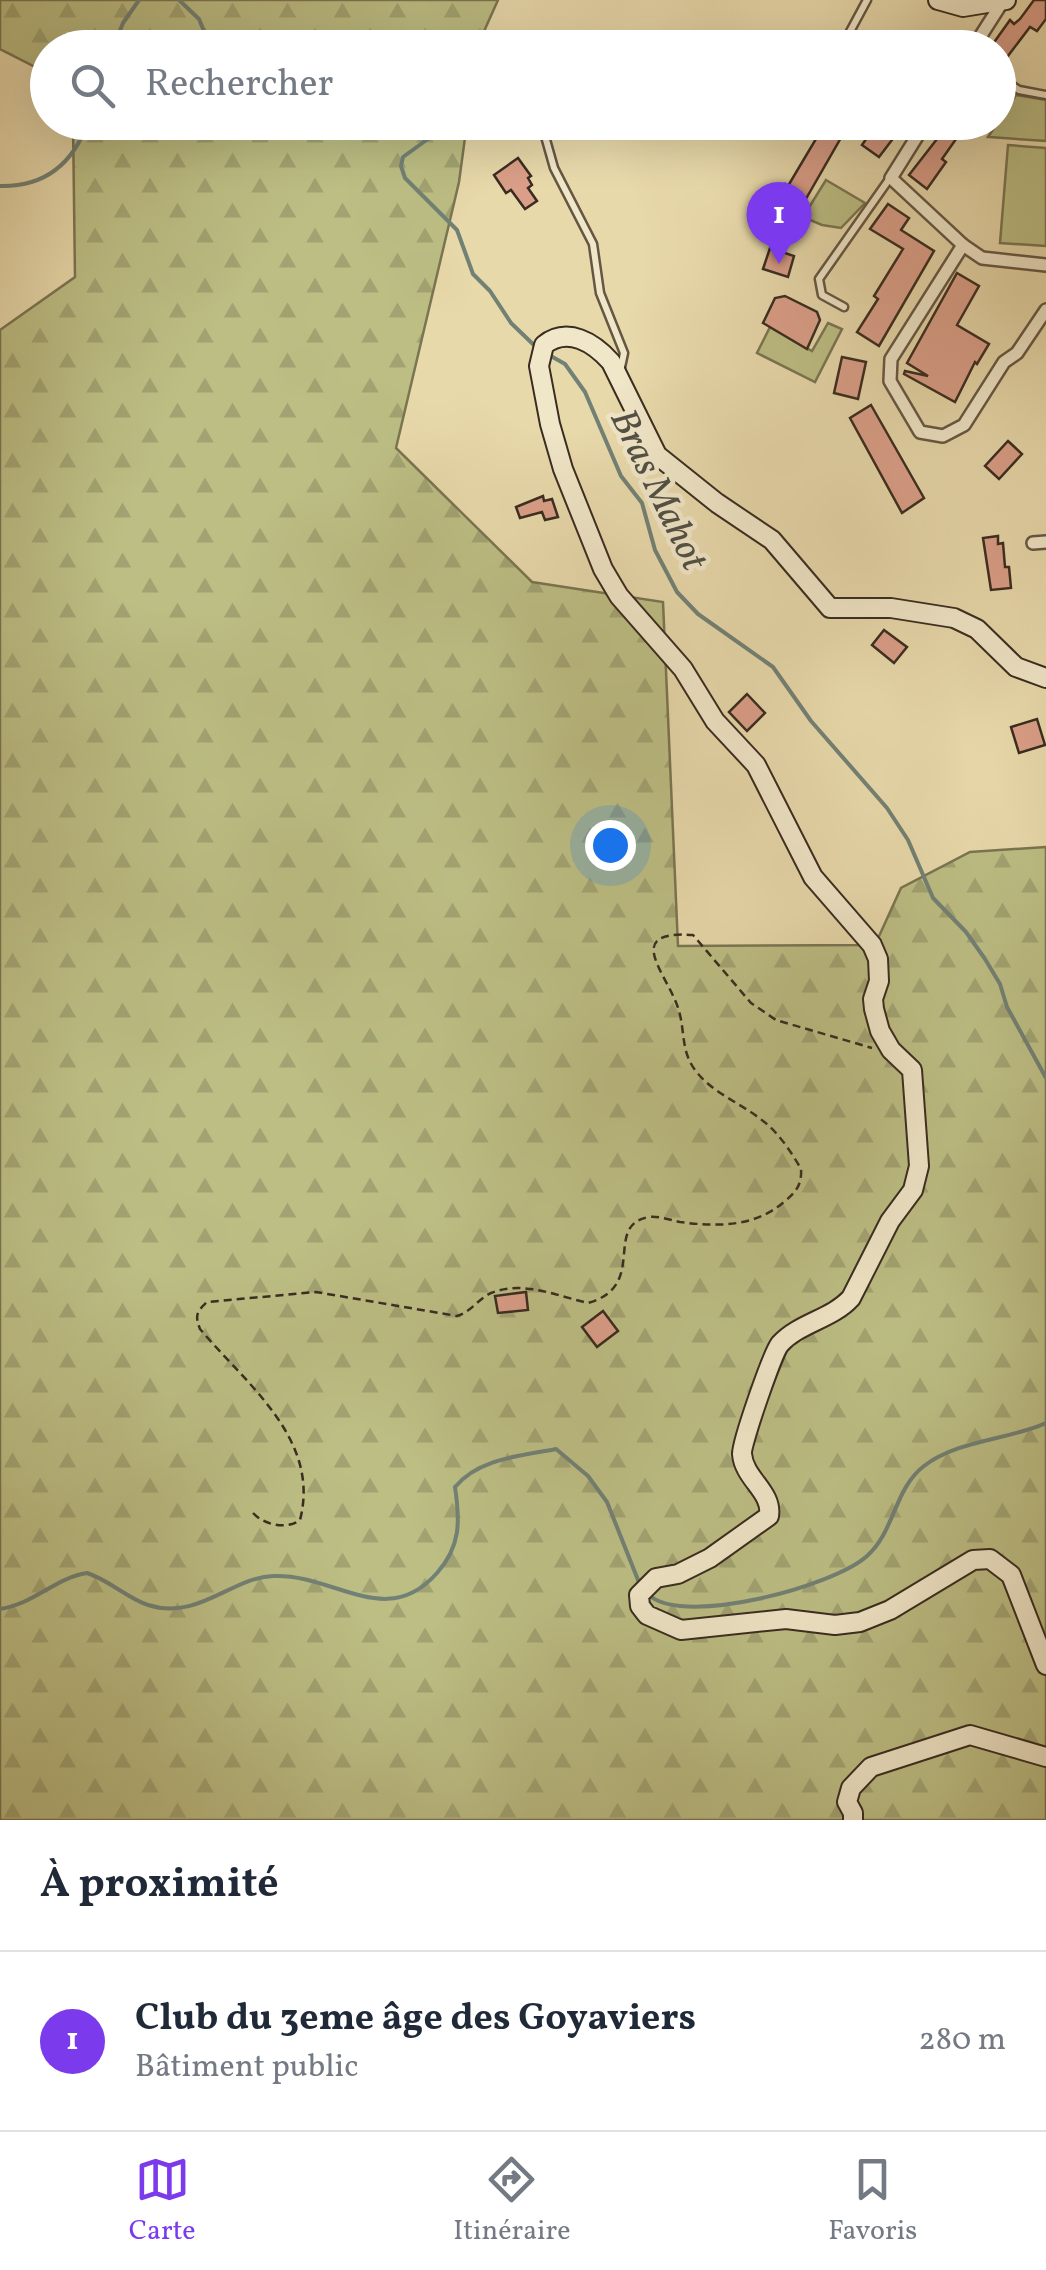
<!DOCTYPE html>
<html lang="fr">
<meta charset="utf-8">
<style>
body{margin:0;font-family:Vollkorn,serif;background:#f2f2f3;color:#1f2937}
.you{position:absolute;left:610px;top:845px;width:35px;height:35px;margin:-25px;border:8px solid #fff;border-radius:50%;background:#1a73e8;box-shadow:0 0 0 15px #1a73e833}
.badge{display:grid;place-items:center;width:65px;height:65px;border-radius:50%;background:#7c3aed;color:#fff;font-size:32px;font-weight:700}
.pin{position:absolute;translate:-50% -82px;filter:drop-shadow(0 2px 5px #0008)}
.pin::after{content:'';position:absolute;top:52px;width:35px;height:30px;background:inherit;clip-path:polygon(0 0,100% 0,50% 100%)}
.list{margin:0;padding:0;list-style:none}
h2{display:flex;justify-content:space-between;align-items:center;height:130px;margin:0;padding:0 40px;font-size:42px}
h2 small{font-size:32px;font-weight:400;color:#747a83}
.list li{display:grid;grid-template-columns:65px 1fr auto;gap:30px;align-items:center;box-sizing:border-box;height:180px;padding:0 40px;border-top:2px solid #e0e1e3}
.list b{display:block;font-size:38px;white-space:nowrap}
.list p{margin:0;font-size:32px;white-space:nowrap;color:#747a83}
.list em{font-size:32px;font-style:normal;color:#747a83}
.icon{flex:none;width:55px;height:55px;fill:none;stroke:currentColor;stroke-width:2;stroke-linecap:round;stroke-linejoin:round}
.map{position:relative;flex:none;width:1046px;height:1820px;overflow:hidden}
.search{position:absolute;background:#fff;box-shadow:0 10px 40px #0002;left:30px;right:30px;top:30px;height:110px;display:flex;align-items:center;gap:25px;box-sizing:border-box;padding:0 35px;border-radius:55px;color:#747a83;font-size:38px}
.sheet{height:310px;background:#fff}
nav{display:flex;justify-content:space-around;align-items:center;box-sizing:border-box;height:140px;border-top:2px solid #e0e1e3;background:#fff;font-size:28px;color:#747a83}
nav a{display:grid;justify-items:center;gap:5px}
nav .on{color:#7c3aed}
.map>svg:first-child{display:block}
.forest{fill:url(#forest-firs);stroke:#7a7552;stroke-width:2.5}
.garden{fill:#bcbe84;stroke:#7a7552;stroke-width:2.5}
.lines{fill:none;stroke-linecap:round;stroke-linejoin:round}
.stream{stroke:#728175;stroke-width:4}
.building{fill:#db9f89;stroke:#392c20;stroke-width:2.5}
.lane-casing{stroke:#655743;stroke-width:11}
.street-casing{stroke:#655743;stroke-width:16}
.secondary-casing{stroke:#392c20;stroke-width:22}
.path{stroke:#392c20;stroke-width:2.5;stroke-dasharray:8 5;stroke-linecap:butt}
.lane{stroke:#f0e6c8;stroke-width:6}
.street{stroke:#f0e6c8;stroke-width:11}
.secondary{stroke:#f0e6c8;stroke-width:18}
.labels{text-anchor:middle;stroke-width:9;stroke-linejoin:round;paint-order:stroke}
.water-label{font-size:38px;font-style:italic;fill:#515044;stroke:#f0e6c8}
</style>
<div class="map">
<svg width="1046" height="1820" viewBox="0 0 1046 1820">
<defs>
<pattern id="forest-firs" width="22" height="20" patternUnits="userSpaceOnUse" patternTransform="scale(2.5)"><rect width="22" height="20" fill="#bcbe84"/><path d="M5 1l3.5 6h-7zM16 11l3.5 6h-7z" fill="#a2a372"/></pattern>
</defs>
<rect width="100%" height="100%" fill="#e8d9ab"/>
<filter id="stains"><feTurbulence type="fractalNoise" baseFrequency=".002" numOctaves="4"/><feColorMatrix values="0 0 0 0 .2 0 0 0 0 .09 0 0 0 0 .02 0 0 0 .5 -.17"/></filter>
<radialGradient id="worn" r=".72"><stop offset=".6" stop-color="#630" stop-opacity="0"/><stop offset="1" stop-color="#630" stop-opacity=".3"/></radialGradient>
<g class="forest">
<polygon points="0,0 498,0 477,47 48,48 47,73 0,49"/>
<polygon points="73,123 467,123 459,182 396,448 532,582 663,602 678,946 875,945 901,888 970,852 1046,847 1046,1820 0,1820 0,330 75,277"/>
</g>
<g class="garden">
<polygon points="1016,95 1046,100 1046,141 988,137"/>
<polygon points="1008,145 1046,148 1046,246 1000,243"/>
<polygon points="826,180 865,203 841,228 822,225 803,217"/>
<polygon points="828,323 842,329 815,382 757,353 770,327 812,351"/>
</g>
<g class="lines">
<g class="stream">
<polyline points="179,0 199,19 211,48"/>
<polyline points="113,48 123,23 139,0"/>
<path d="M256,122C276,135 291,133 311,122"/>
<polyline points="444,122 432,136 403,157 401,166 405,178 457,230 473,274 490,291 511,323 536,347"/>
<path d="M0,186C45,187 73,164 88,122"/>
<polyline points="549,355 565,364 585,392 621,476 642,503 655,550 677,592 698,614 773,667 811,721 887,808 908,840 933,898 966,932 985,959 1000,984 1007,1007 1046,1078"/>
<path d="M650,1596C687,1626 834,1586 867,1556C895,1531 894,1489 924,1466C958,1440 1008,1440 1046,1423"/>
<path d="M0,1609C34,1604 55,1578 87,1573C109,1580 127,1598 148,1605C198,1621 232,1577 273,1576C334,1573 386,1631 437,1573C461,1546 460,1521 455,1487C479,1458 521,1456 556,1449L588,1476L607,1502L640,1585"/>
</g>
</g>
<g class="building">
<polygon points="1034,0 1046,0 1046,19 1037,31 1030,27 998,69 998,48 990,48 1010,20 1014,24 1020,19"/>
<polygon points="826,122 850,122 780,244 761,232 771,216 763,211 785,184 788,186"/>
<polygon points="878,122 885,122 898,132 879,157 862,145"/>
<polygon points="943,122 968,122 942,159 946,162 927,189 909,175 937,139 933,136"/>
<polygon points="518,158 531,176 528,178 532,185 528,188 537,201 525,209 511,190 506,193 494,175"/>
<polygon points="888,204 909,218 901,230 934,251 879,346 857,332 878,299 874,296 903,249 870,229"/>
<polygon points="770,248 794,256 788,277 763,269"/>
<polygon points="957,273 979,286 957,325 989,344 977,364 975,362 955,402 904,374 905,371 928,376 907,363"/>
<polygon points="785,296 817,312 820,320 807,349 763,323 775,298"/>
<polygon points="842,357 866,362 858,399 834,393"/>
<polygon points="871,405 924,498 902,513 850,418"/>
<polygon points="1008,441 1022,454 999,479 985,466"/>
<polygon points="543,496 544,501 552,499 558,517 545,520 542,512 520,518 516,507"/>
<polygon points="998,536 998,544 1003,543 1005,567 1009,567 1011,588 991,590 983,538"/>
<polygon points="884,630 907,647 894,663 872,645"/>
<polygon points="747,694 765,713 747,731 729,712"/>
<polygon points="1037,719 1045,745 1019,753 1011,727"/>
<polygon points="526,1292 528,1310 498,1313 495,1296"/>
<polygon points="603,1311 618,1331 597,1347 582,1327"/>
</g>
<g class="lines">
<defs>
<g id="lane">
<polyline points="846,39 867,0"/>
<polyline points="998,76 1019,90 1046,95"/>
<polyline points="541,122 554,168 593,244 600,293 624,353 620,372"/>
<polyline points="844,307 822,295 819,279 890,178"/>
</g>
<g id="street">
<polyline points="973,48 1003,1"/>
<polyline points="926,122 891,178 963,245 982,258 1046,265"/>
<polyline points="963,245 891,359 890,381 920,432 943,436 964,425 1004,362 1017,353 1046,310"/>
<polyline points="1033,543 1046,542"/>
</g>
<g id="secondary">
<polyline points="938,0 963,7 1006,0"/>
<path d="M1046,678L1016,667L977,629L954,618L891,608H830L772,540L717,503L657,455L611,362C594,343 568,326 544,345L539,366L550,424L563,469L603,569L619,596L683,669L715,721L756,765L813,877L872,945L878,959L879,981L873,999L874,1009L880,1031L891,1050L912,1070L919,1166L913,1190L890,1221L851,1298C832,1319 799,1323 780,1344C773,1352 741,1444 742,1454C744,1479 773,1492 769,1516L710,1558L678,1574L656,1578L639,1595L640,1606L647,1615L681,1630L786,1619L835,1625L860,1622L890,1610L973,1560L990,1559L1011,1575L1046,1665"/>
<polyline points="853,1820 853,1813 847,1802 851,1788 871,1767 970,1735 1046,1757"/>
</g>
</defs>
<use href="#lane" class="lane-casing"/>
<use href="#street" class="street-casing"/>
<use href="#secondary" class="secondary-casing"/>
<path class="path" d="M253,1513C264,1525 287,1530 300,1520C321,1439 246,1384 200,1329C195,1316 196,1312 207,1302L316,1292L457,1316C471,1312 478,1299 491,1293C523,1280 557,1296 588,1303C649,1286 602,1225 649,1217C660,1216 670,1220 680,1222C718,1227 755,1227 784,1202C796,1192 802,1185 801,1169C792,1153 778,1132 763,1121C741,1103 712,1093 695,1070C681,1051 685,1032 679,1011C669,975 620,930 693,935L751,1003L776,1020L872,1048"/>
<use href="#lane" class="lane"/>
<use href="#street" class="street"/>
<use href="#secondary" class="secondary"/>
</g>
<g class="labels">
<g class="water-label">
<text transform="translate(660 489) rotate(64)" y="13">Bras Mahot</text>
</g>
</g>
<rect width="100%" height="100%" filter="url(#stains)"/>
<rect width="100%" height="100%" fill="url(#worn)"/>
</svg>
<div class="you"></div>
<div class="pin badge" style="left:779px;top:264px">1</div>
<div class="search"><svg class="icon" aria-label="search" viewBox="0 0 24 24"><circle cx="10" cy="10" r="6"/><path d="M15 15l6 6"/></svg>Rechercher</div>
</div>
<section class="sheet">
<h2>À proximité<small></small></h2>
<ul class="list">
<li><span class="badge">1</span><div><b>Club du 3eme âge des Goyaviers</b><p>Bâtiment public</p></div><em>280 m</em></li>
</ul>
</section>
<nav>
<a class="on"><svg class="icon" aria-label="map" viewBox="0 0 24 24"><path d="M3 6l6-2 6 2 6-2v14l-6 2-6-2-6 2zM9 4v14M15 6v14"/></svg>Carte</a>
<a><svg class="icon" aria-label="directions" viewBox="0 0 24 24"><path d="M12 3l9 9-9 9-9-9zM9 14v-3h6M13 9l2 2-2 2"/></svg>Itinéraire</a>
<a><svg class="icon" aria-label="saved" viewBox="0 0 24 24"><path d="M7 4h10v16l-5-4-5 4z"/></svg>Favoris</a>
</nav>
